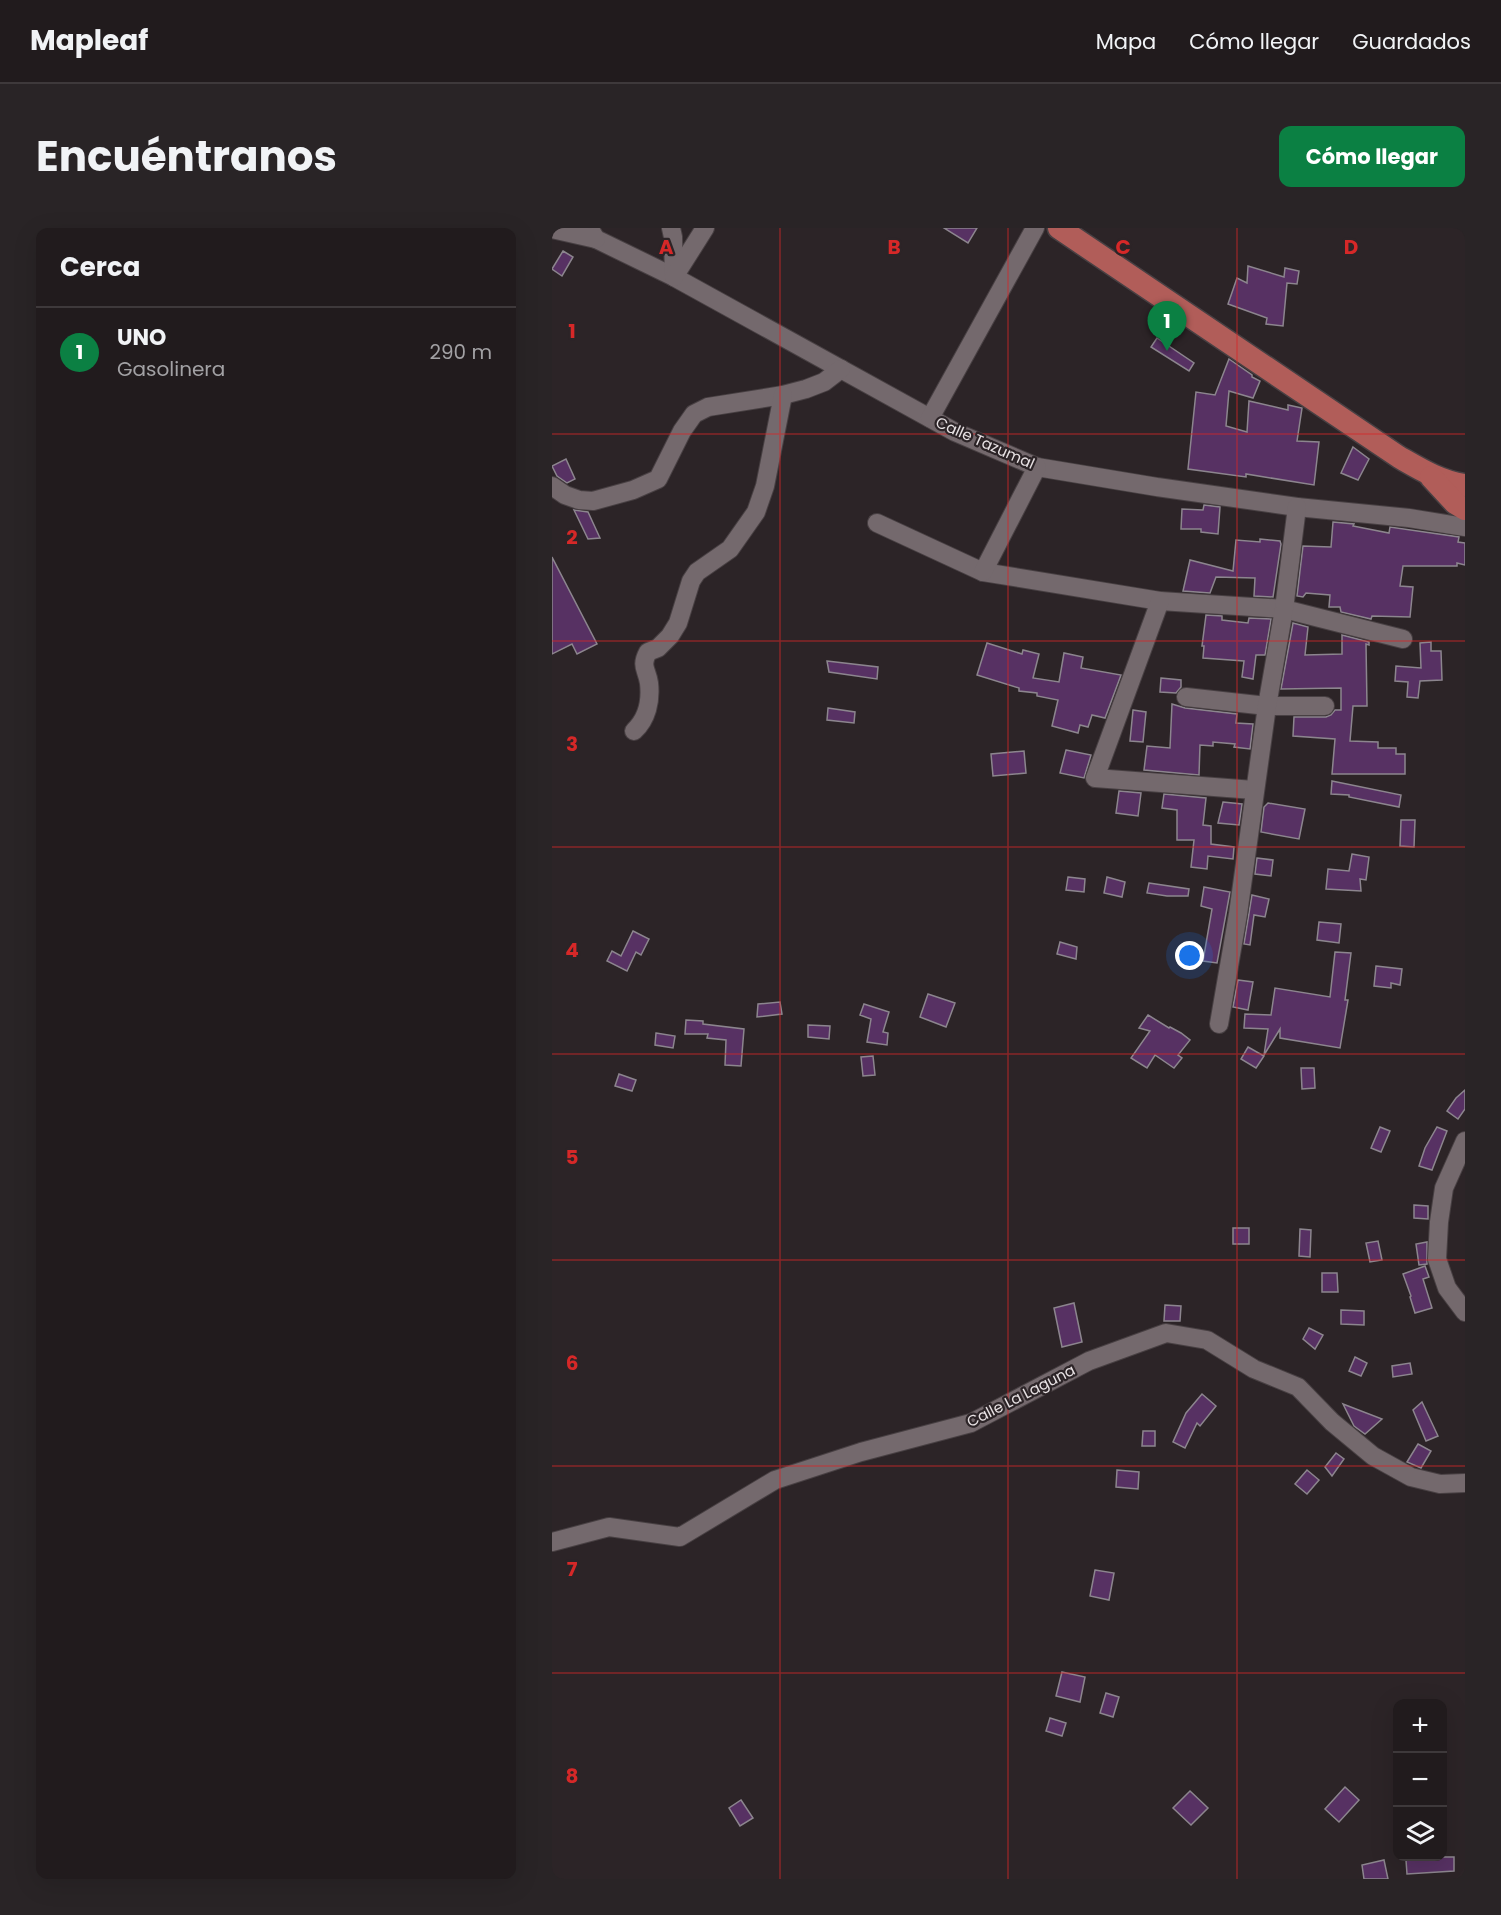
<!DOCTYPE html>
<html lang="es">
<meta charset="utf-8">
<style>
body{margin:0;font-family:Poppins,sans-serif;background:#292426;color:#f1f3f6}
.controls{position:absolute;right:18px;bottom:18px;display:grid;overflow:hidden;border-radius:12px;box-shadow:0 6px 24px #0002}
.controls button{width:54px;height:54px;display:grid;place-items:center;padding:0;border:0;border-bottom:2px solid #3e393b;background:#211b1d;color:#f1f3f6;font:30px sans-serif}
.you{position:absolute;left:638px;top:728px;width:21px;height:21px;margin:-15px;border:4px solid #fff;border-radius:50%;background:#1a73e8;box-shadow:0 0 0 9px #1a73e833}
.badge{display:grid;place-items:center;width:39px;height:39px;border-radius:50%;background:#0b8043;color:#fff;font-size:20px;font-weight:700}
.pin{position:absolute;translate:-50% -50px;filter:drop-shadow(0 2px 3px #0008)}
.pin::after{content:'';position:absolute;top:32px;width:21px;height:18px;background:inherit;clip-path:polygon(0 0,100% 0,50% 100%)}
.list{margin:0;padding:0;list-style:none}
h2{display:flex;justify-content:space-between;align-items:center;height:78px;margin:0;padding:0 24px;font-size:26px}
h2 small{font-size:20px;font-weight:400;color:#a2a1a4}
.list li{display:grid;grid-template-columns:39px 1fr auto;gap:18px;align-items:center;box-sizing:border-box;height:90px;padding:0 24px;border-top:2px solid #3e393b}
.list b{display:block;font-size:22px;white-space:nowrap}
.list p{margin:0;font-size:20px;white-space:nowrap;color:#a2a1a4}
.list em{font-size:20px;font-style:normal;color:#a2a1a4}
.icon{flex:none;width:33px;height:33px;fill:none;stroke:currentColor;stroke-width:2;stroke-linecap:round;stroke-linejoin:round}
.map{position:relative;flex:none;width:913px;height:1651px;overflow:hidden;border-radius:12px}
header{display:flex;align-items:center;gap:36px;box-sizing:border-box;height:84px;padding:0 30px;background:#211b1d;border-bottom:2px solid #3e393b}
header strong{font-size:28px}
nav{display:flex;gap:33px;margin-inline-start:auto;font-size:21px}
.intro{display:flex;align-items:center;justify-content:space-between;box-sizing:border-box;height:144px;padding:0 36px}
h1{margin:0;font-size:42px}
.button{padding:15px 27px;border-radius:12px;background:#0b8043;color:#fff;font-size:21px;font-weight:700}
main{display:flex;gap:36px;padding:0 36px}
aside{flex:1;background:#211b1d;border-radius:12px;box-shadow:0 6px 24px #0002}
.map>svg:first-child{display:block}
.building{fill:#573163;stroke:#8c858e;stroke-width:1.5}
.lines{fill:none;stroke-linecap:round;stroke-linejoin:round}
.minor-casing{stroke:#484043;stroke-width:20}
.major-casing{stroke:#484043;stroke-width:25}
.minor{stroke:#74696d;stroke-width:18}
.major{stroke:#b15d59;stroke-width:22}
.grid{fill:none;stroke:#d62828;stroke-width:1.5;stroke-opacity:0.55}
.labels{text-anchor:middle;stroke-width:4.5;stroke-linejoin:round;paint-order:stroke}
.street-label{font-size:15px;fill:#e8e2e4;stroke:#2c2427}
.grid-label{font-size:20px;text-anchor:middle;font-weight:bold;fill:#d62828;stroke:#2c2427;stroke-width:4.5;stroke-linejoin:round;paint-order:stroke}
</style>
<header>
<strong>Mapleaf</strong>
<nav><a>Mapa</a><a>Cómo llegar</a><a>Guardados</a></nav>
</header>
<div class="intro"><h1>Encuéntranos</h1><a class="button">Cómo llegar</a></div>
<main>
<aside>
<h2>Cerca<small></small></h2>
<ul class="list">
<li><span class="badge">1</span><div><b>UNO</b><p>Gasolinera</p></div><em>290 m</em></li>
</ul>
</aside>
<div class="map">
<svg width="913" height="1651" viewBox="0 0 913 1651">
<rect width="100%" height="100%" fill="#2c2427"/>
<g class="building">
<polygon points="392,0 425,0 416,15"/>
<polygon points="11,23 21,29 10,48 0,41"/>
<polygon points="696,38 732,49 733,40 747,43 745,56 735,55 731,98 714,96 715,90 676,76 685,50 695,55"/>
<polygon points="605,110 642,135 637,143 599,119"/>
<polygon points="677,131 700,147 700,149 708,153 701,170 677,163 674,198 695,204 697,173 736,182 736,177 750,180 745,213 767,214 762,257 694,246 694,249 636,241 644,164 663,167"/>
<polygon points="801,219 817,231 806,252 789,245"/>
<polygon points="14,231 23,251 15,255 5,248 0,238"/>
<polygon points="652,277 668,279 666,306 649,304 649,301 629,301 630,281 651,282"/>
<polygon points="22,282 36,284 48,310 36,311"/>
<polygon points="781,294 802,296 801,298 837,305 838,299 907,309 906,314 913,315 913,337 905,335 905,338 851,338 848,358 861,359 858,389 820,388 819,391 789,384 788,379 777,379 778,367 754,365 751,369 745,368 751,318 779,319"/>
<polygon points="708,311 728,313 729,316 721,369 702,368 703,350 664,349 658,365 631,363 638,332 681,343 684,312 708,314"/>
<polygon points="0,329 45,416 25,426 20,416 0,426"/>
<polygon points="654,387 670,388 670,392 696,395 697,390 719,391 713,427 704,427 701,451 690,449 692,433 651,430 652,418 650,418"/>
<polygon points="741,395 756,399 753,427 790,426 790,407 817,414 817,417 814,416 815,478 801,478 798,513 826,514 826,520 844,520 844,526 853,526 853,546 780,546 783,511 741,508 742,489 774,489 779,487 783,482 789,482 789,460 729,461"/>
<polygon points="879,414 879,423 889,423 890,452 868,453 866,470 855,469 856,454 843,453 844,438 869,440 868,415"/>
<polygon points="435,415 470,426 471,422 487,426 481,450 507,454 512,425 531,429 529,440 569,447 553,490 540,487 536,499 528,497 526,505 500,498 506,472 485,468 485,465 467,463 467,460 425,447"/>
<polygon points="275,433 326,439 325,451 277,444"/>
<polygon points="609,450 629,452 629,459 624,465 608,464"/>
<polygon points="620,476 633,480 685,486 684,495 701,496 698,521 682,519 683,516 661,514 661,518 648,517 647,547 592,542 595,518 618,520"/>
<polygon points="276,480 303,484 302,495 275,492"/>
<polygon points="581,482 594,484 591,514 578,513"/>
<polygon points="514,522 539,527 532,550 508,545"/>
<polygon points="472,523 474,545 441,548 439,526"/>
<polygon points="780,553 849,567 847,579 797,569 797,567 779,566"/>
<polygon points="567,563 589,565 586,588 564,585"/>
<polygon points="612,566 654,570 651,597 659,598 659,616 682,619 681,631 656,628 655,641 639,639 642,612 625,612 625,582 610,580"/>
<polygon points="671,574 690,576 687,597 666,595"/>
<polygon points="716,575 753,581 747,611 709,604 712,579"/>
<polygon points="849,592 863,592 862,619 848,618"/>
<polygon points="800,626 817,629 814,652 808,651 809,663 774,661 776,641 797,643"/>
<polygon points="705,630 721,632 719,648 703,646"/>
<polygon points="516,649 533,651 532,664 514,662"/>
<polygon points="555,649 573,654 570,669 552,665"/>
<polygon points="597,655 637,661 636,668 615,668 595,665"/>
<polygon points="652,659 678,664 665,735 651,733 660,681 649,678"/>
<polygon points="700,667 717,671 713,689 702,687 698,717 692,716"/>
<polygon points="767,694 789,696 787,715 765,712"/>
<polygon points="81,703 97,711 89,727 84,724 75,743 55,733 60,723 69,728"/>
<polygon points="508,714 525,719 524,731 505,726"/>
<polygon points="783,724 799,725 793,772 796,772 788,820 728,810 728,801 712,827 716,801 692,800 693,786 719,787 723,760 778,769"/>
<polygon points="824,738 850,741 848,757 839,755 839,760 822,758"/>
<polygon points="686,752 701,754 696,782 681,779"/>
<polygon points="376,766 403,775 394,799 368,789"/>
<polygon points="228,774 230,786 205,789 206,776"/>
<polygon points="312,776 337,784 331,804 336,805 335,817 315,814 319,791 308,787"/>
<polygon points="596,787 617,800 618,799 629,805 638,812 626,827 630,830 622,840 603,827 595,840 579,830 598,803 587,800"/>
<polygon points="134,792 151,793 151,796 192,801 189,838 173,837 174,812 155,810 156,806 133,806"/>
<polygon points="256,797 278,798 277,811 256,809"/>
<polygon points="104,805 123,808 121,820 103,817"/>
<polygon points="696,819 712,828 704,840 689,831"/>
<polygon points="321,828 323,847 311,848 309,829"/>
<polygon points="749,840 762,840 763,860 750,861"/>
<polygon points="67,846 84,852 80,863 63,858"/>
<polygon points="913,862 913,881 906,891 895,883 904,870"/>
<polygon points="828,899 838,903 829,924 819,920"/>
<polygon points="885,899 895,903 880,942 867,938 873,920"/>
<polygon points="862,977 876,978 876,991 862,990"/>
<rect x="681" y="1000" width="16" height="16"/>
<polygon points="748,1001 759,1002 758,1029 747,1028"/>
<polygon points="826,1013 830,1032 818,1034 814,1015"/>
<polygon points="875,1014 875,1036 867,1037 864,1016"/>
<polygon points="873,1038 877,1049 871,1051 880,1080 863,1085 858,1069 859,1068 851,1046"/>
<polygon points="770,1045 785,1045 786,1064 770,1064"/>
<polygon points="522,1075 530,1114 510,1119 502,1080"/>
<polygon points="613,1077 629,1078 628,1093 612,1093"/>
<polygon points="789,1082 812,1083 812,1097 789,1096"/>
<polygon points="757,1100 771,1107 763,1121 751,1111"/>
<polygon points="803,1129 815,1135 809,1148 797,1143"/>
<polygon points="858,1135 860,1146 841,1149 840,1138"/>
<polygon points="650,1166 664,1178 648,1198 645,1195 633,1220 621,1214 634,1185"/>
<polygon points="870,1174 886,1208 874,1213 861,1182"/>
<polygon points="791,1176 830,1191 813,1206 802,1198"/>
<polygon points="591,1203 603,1203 603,1218 590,1218"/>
<polygon points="866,1216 879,1223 869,1240 855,1234"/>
<polygon points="784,1225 792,1231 780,1248 773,1239"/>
<polygon points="565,1242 587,1244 586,1261 564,1259"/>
<polygon points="755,1242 767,1252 755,1266 743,1256"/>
<polygon points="543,1342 562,1345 557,1372 538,1368"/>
<polygon points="510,1444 533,1449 528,1474 504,1468"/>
<polygon points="554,1465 567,1469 561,1489 548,1485"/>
<polygon points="498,1490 514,1495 510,1508 494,1503"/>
<polygon points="793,1559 807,1572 787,1594 773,1581"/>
<polygon points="638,1563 656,1580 639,1597 621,1580"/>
<polygon points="189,1572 201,1590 188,1598 177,1580"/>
<polygon points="874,1629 902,1629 902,1643 855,1646 854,1632"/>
<polygon points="832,1632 836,1651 812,1651 810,1637"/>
</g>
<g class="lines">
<defs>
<g id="minor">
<polyline points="37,0 44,11 122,49 403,204 485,239 605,259 745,279 857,290 913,299"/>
<polyline points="119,0 121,9 122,49"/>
<polyline points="0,1 44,11"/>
<polyline points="122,49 153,0"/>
<polyline points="378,190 483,0"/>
<polyline points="0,258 13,267 27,272 41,273 81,262 106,251 130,203 142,186 156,179 231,167 254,161 272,154 289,141"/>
<polyline points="325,295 431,344 608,373 732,381 851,411"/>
<polyline points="431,344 485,239"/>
<polyline points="608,373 543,550 702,562"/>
<polyline points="634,469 715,478 773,478"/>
<path d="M82,503C95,491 99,473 97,455C95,441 88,439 96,424L106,420L118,408L126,395L139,353L145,344L178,321L204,284L213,258L231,167"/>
<polyline points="667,796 686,686 715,478 732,381 745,279"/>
<polyline points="913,913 892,960 887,994 885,1031 895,1060 913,1084"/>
<polyline points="0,1314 57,1299 128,1309 223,1252 309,1224 419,1195 537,1133 614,1105 655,1112 702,1141 746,1159 780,1194 821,1228 859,1249 888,1256 913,1255"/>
</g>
<g id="major">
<path d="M507,0L847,229C868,241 889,254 913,257"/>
<polyline points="879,249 903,275 913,281"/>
</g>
</defs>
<use href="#minor" class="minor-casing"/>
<use href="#major" class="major-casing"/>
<use href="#minor" class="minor"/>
<use href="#major" class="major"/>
</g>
<path class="grid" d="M228,0V1651M456,0V1651M685,0V1651M0,206H913M0,413H913M0,619H913M0,826H913M0,1032H913M0,1238H913M0,1445H913"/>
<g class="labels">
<g class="street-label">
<text transform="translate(433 215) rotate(24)" y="5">Calle Tazumal</text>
<text transform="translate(469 1168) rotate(-27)" y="5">Calle La Laguna</text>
</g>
</g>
<g class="grid-label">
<text x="114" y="26">A</text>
<text x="342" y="26">B</text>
<text x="571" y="26">C</text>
<text x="799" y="26">D</text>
<text x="20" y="110">1</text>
<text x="20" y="316">2</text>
<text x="20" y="523">3</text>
<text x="20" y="729">4</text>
<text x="20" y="936">5</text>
<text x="20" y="1142">6</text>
<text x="20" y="1348">7</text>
<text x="20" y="1555">8</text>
</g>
</svg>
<div class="controls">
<button>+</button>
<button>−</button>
<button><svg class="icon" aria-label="layers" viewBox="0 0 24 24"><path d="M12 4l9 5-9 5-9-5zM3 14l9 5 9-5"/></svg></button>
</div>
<div class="you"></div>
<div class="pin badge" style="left:615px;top:123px">1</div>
</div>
</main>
